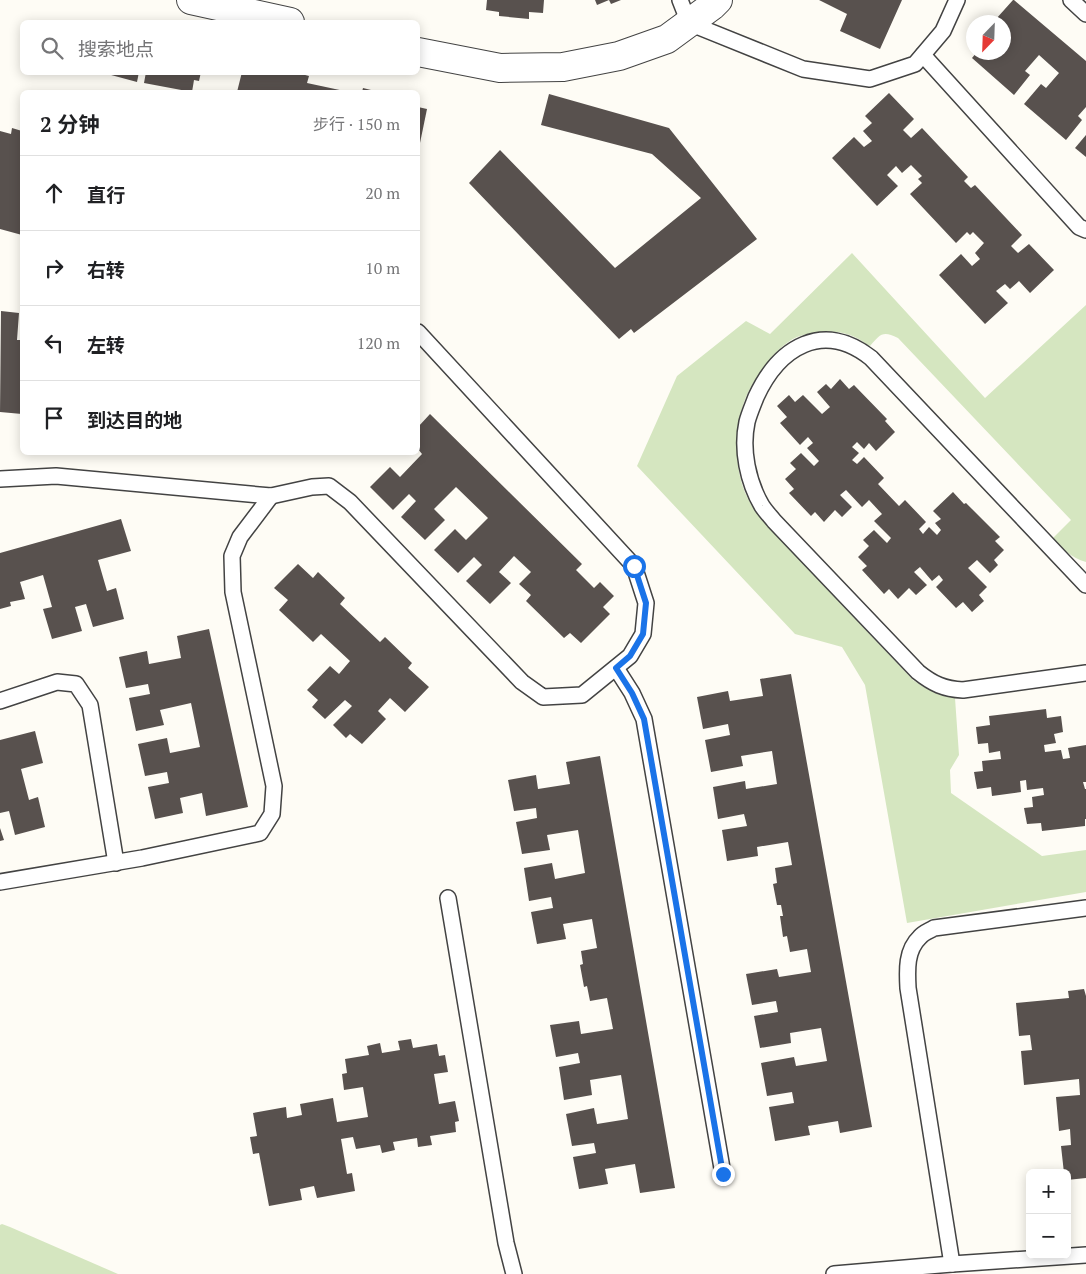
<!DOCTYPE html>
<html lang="zh">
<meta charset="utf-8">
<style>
body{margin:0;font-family:"PT Serif","Noto Sans SC",serif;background:#f2f2f2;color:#202124}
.controls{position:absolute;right:15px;bottom:15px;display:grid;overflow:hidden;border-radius:8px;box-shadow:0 2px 12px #0003}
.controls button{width:45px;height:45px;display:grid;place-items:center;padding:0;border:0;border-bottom:1px solid #e0e0e0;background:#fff;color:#202124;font:25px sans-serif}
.compass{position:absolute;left:966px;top:15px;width:45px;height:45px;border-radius:50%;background:#fff;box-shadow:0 2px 12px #0003;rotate:203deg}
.stop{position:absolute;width:15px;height:15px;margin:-11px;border:4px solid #1a73e8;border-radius:50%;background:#fff}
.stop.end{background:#1a73e8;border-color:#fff;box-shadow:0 1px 5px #0008}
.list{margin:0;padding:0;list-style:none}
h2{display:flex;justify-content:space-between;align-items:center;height:65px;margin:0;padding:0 20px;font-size:21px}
h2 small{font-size:16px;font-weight:400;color:#757577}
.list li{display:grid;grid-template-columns:32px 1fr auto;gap:15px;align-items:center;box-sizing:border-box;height:75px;padding:0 20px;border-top:1px solid #e0e0e0}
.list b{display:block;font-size:19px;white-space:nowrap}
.list em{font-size:16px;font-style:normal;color:#757577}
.icon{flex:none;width:28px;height:28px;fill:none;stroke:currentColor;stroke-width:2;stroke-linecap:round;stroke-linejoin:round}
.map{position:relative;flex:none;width:1086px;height:1274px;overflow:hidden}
.search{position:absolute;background:#fff;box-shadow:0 2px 12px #0003;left:20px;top:20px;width:400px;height:55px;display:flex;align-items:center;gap:12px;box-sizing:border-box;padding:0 18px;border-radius:8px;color:#757577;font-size:19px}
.panel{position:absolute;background:#fff;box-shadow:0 2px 12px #0003;left:20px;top:90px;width:400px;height:365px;border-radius:8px}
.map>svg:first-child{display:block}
.green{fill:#d5e6c0}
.building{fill:#58514e}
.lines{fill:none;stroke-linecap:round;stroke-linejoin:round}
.service-casing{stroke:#434343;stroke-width:18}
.minor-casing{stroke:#434343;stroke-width:30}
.service{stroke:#fff;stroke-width:15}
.minor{stroke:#fff;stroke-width:28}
.route{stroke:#1a73e8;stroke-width:6}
</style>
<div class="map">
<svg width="1086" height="1274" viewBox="0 0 1086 1274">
<rect width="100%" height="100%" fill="#fefcf5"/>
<g class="green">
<path d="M852,253L985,398L1086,305V562C1071,558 1063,549 1053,538L1071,520L898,338C882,330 880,335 870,346C865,344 861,340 857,338C839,329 816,330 797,337C776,346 755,377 746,397C735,424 734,460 743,487C747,500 756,512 765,523L913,680C928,690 937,696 955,698L959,755L950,770L951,793L1042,856L1086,850V892L907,923L865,685L842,647L795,634L637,466L677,376L746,321L770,334Z"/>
<polygon points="2,1224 10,1227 118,1274 0,1274 0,1225"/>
</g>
<g class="building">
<polygon points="487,0 544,0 543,13 529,12 529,19 499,16 499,12 486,10"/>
<polygon points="595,0 621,0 611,4 609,0 597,5"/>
<polygon points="819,0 902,0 880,49 840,31 847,14"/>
<polygon points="1013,0 1014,0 1086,61 1086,107 1078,116 1082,120 1066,140 1024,104 1041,84 1046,88 1059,73 1039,55 1025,71 1030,75 1014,95 972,58 977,52 1004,52 1004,30 1006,27 1004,25 1004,22 1001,22 996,19"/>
<polygon points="100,72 139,72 137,82"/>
<polygon points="146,72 201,72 199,81 194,80 192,92 144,83"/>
<polygon points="242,72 261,72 271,74 271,72 294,72 309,76 307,83 349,92 237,92"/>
<polygon points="363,88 379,92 362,92"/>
<polygon points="889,93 914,119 903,130 911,138 922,128 968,177 964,181 971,188 975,185 1022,235 1011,246 1018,253 1029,244 1054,270 1030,293 1019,281 1010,289 1005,284 996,291 1008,303 985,324 939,275 961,254 972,266 980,259 975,253 984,243 973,232 970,235 967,232 956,243 910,194 922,183 918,179 922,176 911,165 902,173 896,166 887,175 898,186 877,206 832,158 854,137 864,147 872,141 863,131 872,123 865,116"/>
<polygon points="549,94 669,128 757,239 634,333 631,329 619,339 469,183 500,150 615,268 701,198 652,154 541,125"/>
<polygon points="418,107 427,109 420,143 418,142"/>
<polygon points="12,128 22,131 22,235 0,229 0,131 11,134"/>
<polygon points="1086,135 1086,157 1075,148"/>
<polygon points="1,311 19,313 17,340 22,340 22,414 0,412"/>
<polygon points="840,379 849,389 854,385 887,419 885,421 895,432 876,451 869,443 864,449 857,442 852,447 859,453 852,460 857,464 864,457 884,478 878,484 899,506 905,500 926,522 919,529 923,534 929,527 937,535 941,530 935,523 941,519 933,511 953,492 964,504 966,503 1000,537 995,541 1004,550 994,560 998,565 990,573 977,560 968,568 987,587 979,595 984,601 972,612 963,602 956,608 936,587 943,580 939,575 932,581 920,567 914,572 927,585 916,595 909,588 898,599 889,589 884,594 862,570 867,566 858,557 869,546 863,540 874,530 887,543 891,538 874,521 882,514 869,500 862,507 846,490 840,495 852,507 842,517 835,510 824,522 815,512 811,516 789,493 794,489 785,479 796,469 790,463 801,453 814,466 819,461 807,448 813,443 808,437 800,445 780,423 787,417 777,406 789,395 795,402 803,395 822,414 830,407 817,392 826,384 831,389"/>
<polygon points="430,414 582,564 576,570 594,588 600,582 614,596 603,607 610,614 581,643 570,633 564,638 526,601 531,595 519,584 531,572 514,556 499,572 511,583 490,604 466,581 482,565 474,557 458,573 434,550 455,529 466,540 488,518 456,487 434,509 445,520 425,540 401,517 416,501 409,494 393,510 370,487 390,467 400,477 422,454 418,449 418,427"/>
<polygon points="121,519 131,551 98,560 107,591 116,588 124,619 93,627 86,604 75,607 82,631 52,639 43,609 52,607 43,575 20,582 25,599 10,602 11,606 0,609 0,553"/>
<polygon points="298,564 313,578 318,572 345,598 340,604 380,642 385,637 412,663 408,668 429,687 405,712 390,698 378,711 386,719 362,744 350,734 346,738 333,725 352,706 345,700 325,719 312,707 318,700 307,690 330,666 339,674 350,661 321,634 313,642 279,610 288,600 274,588"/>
<polygon points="209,629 248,807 206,816 202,793 180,798 183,813 155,819 148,787 169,783 167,772 145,776 138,744 167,738 170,753 200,747 191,703 160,710 164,725 136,731 129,698 150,694 148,684 126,688 119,657 147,651 149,664 181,658 177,636"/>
<polygon points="791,674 872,1127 840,1133 838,1121 808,1126 810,1135 775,1141 769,1107 794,1103 792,1092 767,1096 761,1063 794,1057 796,1066 827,1061 821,1028 790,1033 791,1043 760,1048 754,1016 778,1012 776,1001 752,1005 746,974 777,969 779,977 811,972 807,949 790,952 787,936 783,937 780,916 783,916 781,905 777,905 773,884 777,883 775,868 792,865 788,842 757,847 758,856 727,861 722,830 747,826 744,814 718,819 713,787 745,781 746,789 777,784 772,751 741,756 743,766 711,772 705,740 730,735 728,724 703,729 697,697 728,691 730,701 763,696 760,679"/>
<polygon points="1046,709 1047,718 1061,716 1063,732 1054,734 1056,743 1044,745 1045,752 1061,750 1063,759 1070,758 1068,748 1086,745 1086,782 1083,782 1085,789 1086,789 1086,819 1085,819 1085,826 1042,831 1041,823 1027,824 1024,808 1033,807 1032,797 1044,795 1043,788 1027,790 1026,780 1020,781 1021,792 992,796 991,787 977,789 974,772 983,771 982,761 1001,759 1000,751 989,753 988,743 978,744 976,727 990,725 989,716"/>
<polygon points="35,731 43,763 21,769 29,800 38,797 45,827 15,835 9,811 0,813 0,740"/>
<polygon points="600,756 675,1188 640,1193 635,1164 605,1169 608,1184 579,1189 573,1157 596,1153 594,1143 572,1146 566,1114 594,1108 597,1124 628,1119 621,1075 590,1080 592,1095 564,1100 559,1067 580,1063 578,1053 556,1057 550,1025 579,1021 581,1034 613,1029 607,998 590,1001 587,986 584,987 580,965 583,964 581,951 597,948 592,919 563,924 566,939 537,944 531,912 553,908 551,897 529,901 524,868 552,863 555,879 585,873 578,830 547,835 550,850 522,854 516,822 537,818 536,808 514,811 508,780 536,775 538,789 570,784 566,762"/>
<polygon points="0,828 4,840 0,841"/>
<polygon points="1084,989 1086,996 1086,1178 1067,1180 1067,1173 1064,1173 1061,1146 1071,1145 1070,1129 1059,1131 1056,1097 1080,1095 1079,1079 1024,1085 1021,1051 1032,1050 1030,1035 1019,1036 1016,1003 1069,998 1068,991"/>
<polygon points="411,1039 413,1048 437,1044 439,1056 445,1055 448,1072 434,1074 439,1104 455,1101 459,1121 455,1122 456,1132 430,1136 432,1145 418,1147 417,1138 393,1142 395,1150 382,1153 380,1145 356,1149 353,1137 341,1139 347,1174 352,1173 355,1191 317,1198 314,1186 300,1189 302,1200 269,1206 259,1153 253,1154 250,1137 257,1136 253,1113 286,1107 287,1118 302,1115 300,1104 333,1098 337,1122 368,1117 363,1087 344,1090 342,1074 347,1073 345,1059 369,1055 367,1046 380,1043 382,1053 400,1050 398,1041"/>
</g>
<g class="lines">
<defs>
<g id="service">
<polyline points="680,0 689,23 803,69 870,79 915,64 943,31 957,0"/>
<polyline points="1071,0 1086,14"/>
<polyline points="923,55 1079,227 1086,230"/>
<polyline points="0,479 56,476 271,496 312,487 329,486 350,502 522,682 543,697 582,695 630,656 643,634 646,603 634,566 418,332"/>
<path d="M1086,585L871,358C823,320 779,347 756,397C753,405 749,414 747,422C741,450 748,482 762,506C766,512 770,516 774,521L918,672C933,684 944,689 963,690L1086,673"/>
<polyline points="616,668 632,693 644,719 723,1174"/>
<polyline points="0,701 57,682 76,684 90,705 116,863"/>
<polyline points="0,882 142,858 260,833 272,814 274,786 233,592 232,556 240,537 271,496"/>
<polyline points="448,898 506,1243 514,1274"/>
<path d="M952,1264L908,988C907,970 906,950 920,937C923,933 929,931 934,928L1086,908"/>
<polyline points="834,1274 952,1264 1086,1255"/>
</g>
<g id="minor">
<polyline points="191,0 290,22"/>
<polyline points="418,52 500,68 563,67 619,56 667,39 712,6 718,0"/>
</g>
</defs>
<use href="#service" class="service-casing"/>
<use href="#minor" class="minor-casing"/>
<use href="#service" class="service"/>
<use href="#minor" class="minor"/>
</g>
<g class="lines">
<polyline class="route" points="634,566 646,603 643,634 630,656 616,668 632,693 644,719 723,1174"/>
</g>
</svg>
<div class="controls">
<button>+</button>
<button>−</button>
</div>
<svg class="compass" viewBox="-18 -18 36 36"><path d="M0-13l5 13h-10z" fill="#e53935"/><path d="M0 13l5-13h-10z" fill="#757577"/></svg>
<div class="stop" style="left:634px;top:566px"></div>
<div class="stop end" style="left:723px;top:1174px"></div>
<div class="search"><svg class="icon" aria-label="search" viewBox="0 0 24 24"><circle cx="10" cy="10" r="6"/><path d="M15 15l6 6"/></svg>搜索地点</div>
<section class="panel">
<h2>2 分钟<small>步行 · 150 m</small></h2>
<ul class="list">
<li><svg class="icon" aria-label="ahead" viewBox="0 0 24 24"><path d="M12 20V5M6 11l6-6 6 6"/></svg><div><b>直行</b></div><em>20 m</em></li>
<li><svg class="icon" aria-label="right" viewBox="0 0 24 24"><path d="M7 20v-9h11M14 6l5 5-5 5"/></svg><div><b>右转</b></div><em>10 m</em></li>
<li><svg class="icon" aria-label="left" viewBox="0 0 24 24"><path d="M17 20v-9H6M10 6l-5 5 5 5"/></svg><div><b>左转</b></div><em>120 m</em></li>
<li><svg class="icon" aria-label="arrive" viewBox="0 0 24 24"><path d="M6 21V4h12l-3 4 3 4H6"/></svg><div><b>到达目的地</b></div></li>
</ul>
</section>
</div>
